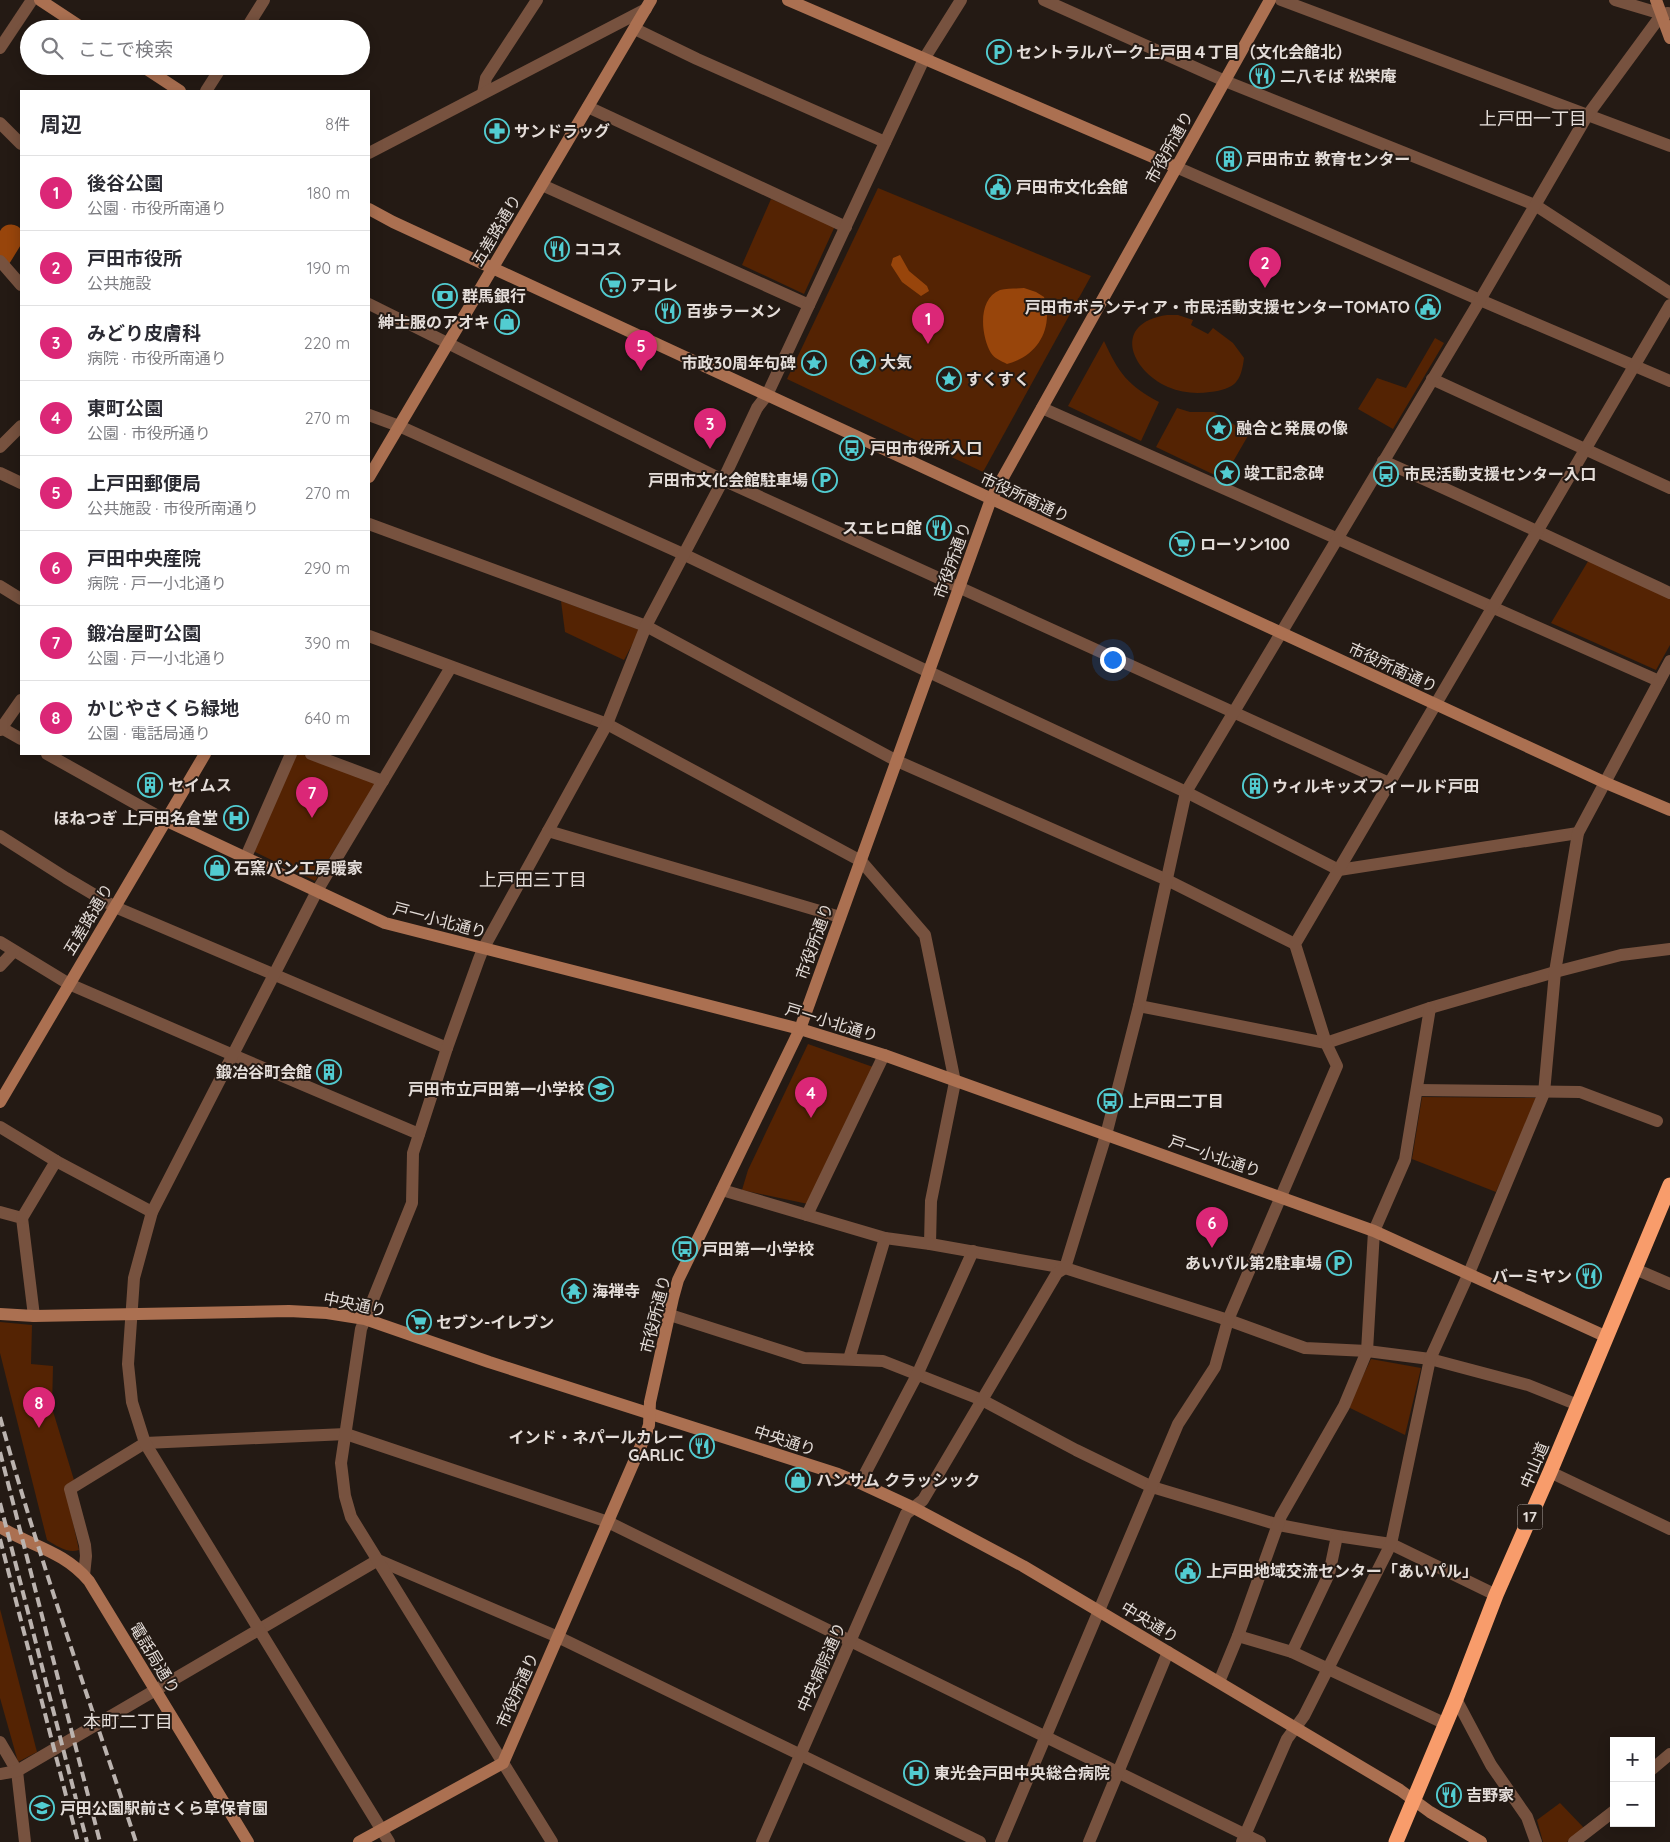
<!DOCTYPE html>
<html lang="ja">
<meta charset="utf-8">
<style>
body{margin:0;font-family:Quicksand,"Noto Sans JP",sans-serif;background:#f2f2f3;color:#2b2b33}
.controls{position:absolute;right:15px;bottom:15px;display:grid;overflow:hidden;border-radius:0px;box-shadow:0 2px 12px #0003}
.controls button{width:45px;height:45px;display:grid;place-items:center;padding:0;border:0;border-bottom:1px solid #e1e1e2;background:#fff;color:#2b2b33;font:25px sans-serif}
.you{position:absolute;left:1112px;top:659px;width:18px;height:18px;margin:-12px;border:4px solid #fff;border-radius:50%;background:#1a73e8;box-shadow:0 0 0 8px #1a73e833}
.badge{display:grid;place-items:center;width:32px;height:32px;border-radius:50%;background:#db2777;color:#fff;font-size:16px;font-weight:700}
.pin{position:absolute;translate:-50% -41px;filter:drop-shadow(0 1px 2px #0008)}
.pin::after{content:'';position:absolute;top:26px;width:18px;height:15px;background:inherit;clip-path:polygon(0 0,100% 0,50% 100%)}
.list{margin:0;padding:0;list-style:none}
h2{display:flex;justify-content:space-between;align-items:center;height:65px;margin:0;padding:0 20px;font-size:21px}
h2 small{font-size:16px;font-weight:400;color:#7c7c81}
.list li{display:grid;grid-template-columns:32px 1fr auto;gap:15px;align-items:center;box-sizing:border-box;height:75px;padding:0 20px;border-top:1px solid #e1e1e2}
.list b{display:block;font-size:19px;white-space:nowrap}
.list p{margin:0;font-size:16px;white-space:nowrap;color:#7c7c81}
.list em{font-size:16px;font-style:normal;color:#7c7c81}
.icon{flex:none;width:28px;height:28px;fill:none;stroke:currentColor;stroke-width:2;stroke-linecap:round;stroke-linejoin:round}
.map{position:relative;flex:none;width:1670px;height:1842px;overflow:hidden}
.search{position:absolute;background:#fff;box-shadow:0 2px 12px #0003;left:20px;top:20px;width:350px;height:55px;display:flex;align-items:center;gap:12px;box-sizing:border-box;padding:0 18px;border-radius:28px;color:#7c7c81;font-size:19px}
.panel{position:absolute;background:#fff;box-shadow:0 2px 12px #0003;left:20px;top:90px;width:350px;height:665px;border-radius:0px}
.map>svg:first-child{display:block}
.green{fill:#542303}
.water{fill:#98450b}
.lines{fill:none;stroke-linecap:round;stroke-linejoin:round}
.river{stroke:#98450b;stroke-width:25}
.street{stroke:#77523f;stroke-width:12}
.secondary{stroke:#ab7051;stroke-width:12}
.highway{stroke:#f89c6b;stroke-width:15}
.rail{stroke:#bbb3af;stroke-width:4;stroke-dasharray:10 5;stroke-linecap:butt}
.labels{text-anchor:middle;stroke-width:4;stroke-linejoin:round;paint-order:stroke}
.shield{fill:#241a14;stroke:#aaa29e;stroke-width:1}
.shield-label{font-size:15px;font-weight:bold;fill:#e4ddd9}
.poi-label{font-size:16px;font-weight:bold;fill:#e4ddd9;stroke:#241a14;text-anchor:start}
.street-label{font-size:16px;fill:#e4ddd9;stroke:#241a14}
.neighbourhood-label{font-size:18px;fill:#e4ddd9;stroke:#241a14}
</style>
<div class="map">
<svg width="1670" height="1842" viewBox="0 0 1670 1842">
<rect width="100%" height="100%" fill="#241a14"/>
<g class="green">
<polygon points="878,188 1091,276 983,472 787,379"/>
<polygon points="771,199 835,226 804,294 742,265"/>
<path d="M1167,315H1178L1193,320L1191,325L1208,334L1213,328L1233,343L1244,358C1241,382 1235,389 1210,392C1196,394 1182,393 1168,387C1130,370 1112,323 1167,315Z"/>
<polygon points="1435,338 1444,343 1393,429 1358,409 1377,378 1406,388"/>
<path d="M1104,341C1118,372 1128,386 1159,402L1141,441L1068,406Z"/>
<polygon points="1177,408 1190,412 1214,412 1249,434 1223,479 1156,447"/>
<polygon points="1590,558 1670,595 1670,645 1656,670 1551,623"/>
<polygon points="561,601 640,630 624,660 565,632"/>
<polygon points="296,754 301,754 376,784 315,881 253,851"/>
<polygon points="808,1044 873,1067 808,1204 742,1190 748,1170"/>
<polygon points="1422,1097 1537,1098 1496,1192 1412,1159"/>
<path d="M0,1322L32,1325L31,1364L53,1366L52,1408L74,1480L65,1486L79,1550C68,1554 57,1546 47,1540L0,1353Z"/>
<polygon points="1371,1359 1421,1368 1405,1435 1348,1407"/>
<polygon points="0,1609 37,1752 18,1762 0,1698"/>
<polygon points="1560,1803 1584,1828 1567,1842 1543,1842 1537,1820"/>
</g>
<g class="water">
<polygon points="900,255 909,271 927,286 929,291 921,296 902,282 891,265 893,258"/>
<path d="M1024,288L1036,292L1044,297C1054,328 1038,356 1007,364C1001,361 994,358 991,353C981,336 977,299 1000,290C1007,288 1017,289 1024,288Z"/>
</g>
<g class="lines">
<polyline class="river" points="0,255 11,237"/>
<g class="street">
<polyline points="1044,0 1225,81 1535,205 1670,293"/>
<polyline points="1281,0 1670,146"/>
<polyline points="1615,0 1662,14 1668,13"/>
<polyline points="246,29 264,0"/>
<polyline points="635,29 697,59 885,142"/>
<polyline points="0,48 32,0"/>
<polyline points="206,91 222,66"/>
<polyline points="483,93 486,78 537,0"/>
<polyline points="588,107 846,227"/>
<polyline points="0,123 21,144"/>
<polyline points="369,153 646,9"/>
<polyline points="1176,167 1480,300 1670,381"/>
<polyline points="542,185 809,305"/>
<polyline points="0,261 21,285"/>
<polyline points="369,304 723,480 1389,783"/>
<polyline points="1432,379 1670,488"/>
<polyline points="1042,408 1659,681"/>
<polyline points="369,415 399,426 683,554 929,672 1186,792 1339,870 1578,833"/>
<polyline points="0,447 21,426"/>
<path d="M1383,461C1479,503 1574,549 1670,593"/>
<polyline points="0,473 21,483"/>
<polyline points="369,524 646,626 897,761 1165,879 1295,944"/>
<polyline points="0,586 21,599"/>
<polyline points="369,636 607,724 861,861 925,935 955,1082 931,1201 930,1244"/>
<polyline points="0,727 21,739"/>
<polyline points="0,730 21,700"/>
<polyline points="47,754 165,820"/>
<polyline points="311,754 383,781"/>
<polyline points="548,831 840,917"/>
<polyline points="0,836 66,878 115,907 447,1048"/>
<polyline points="245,859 291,754"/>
<polyline points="0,942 69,984 233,1055 419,1134"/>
<polyline points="0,966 14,951"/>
<polyline points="1139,1006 1326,1043 1430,1008 1555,972 1621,955 1670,949"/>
<polyline points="1417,1090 1580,1092 1657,1121"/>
<polyline points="0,1127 56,1161 152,1212"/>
<polyline points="722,1190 885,1238 930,1244 1065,1268 1228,1320 1305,1348 1367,1351 1430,1359 1528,1385 1578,1405"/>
<polyline points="0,1212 22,1218 34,1316"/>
<polyline points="807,1215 884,1055"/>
<polyline points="22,1218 56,1161"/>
<polyline points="1635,1269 1670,1284"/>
<polyline points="670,1315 804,1358 883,1361 982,1400 1076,1450 1152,1487 1279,1525 1337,1536 1391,1544 1496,1595"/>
<polyline points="849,1359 885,1238"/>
<polyline points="1550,1472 1670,1529"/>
<polyline points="860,1483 917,1375 973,1251"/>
<polyline points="84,1575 86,1556 85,1545 70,1489 145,1443 346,1434 608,1522 1260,1842"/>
<polyline points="1238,1636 1292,1652 1446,1724"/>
<polyline points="1292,1652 1329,1574 1337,1536"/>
<polyline points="1219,1682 1238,1636 1281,1516 1344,1406 1367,1351 1374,1231 1405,1160 1430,1008"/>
<polyline points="1456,1699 1491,1765 1527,1817 1536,1842"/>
<polyline points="0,1742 17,1771 25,1842"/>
<polyline points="1651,1770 1670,1754"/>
<polyline points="0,1774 17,1771 378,1560 558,1637 980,1842"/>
<polyline points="389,1842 145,1443 132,1402 128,1364 134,1278 152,1212 317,891 451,667"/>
<polyline points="552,1842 351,1517 345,1496 341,1463 361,1329 412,1203 413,1153 447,1048 479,959 483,949 607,724 646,626 723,480 757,408 767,395 924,59 961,0"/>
<polyline points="762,1842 906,1514 923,1500 1057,1273 1065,1268 1106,1135 1139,1006 1186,792 1480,300 1587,116 1662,14"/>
<polyline points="1001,1842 1178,1424 1215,1367 1228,1320 1337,1066 1326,1043 1295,944 1670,305"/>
<polyline points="1089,1842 1168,1652"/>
<polyline points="1242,1842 1287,1739 1304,1716 1391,1544 1430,1359 1469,1273 1544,1093 1555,972 1578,833 1670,661"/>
<polyline points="1574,1842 1614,1811"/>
</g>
<g class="secondary">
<polyline points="40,0 84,29"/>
<polyline points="788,0 1176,167"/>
<polyline points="1656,0 1670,38"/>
<polyline points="142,66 180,91"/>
<polyline points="369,209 393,222 1606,783 1670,810"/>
<polyline points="369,477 651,0"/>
<polyline points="165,820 385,923 800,1029 884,1055 1374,1231 1607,1337"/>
<polyline points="0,1102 205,754"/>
<polyline points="0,1314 34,1316 289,1311 327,1313 365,1319 489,1362 838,1474 860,1483 914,1508 1023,1566 1400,1790 1430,1812 1481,1842"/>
<path d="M0,1527C31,1546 64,1551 89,1581L248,1842"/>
<polyline points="359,1842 503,1763 646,1434 649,1425 650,1402 673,1298 678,1280 800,1029 991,499 1270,0"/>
</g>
<polyline class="highway" points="1396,1842 1456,1699 1496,1595 1550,1472 1670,1185"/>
<g class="rail">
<path d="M0,1417C39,1560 90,1701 136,1842"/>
<polyline points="0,1452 100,1842"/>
<polyline points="0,1503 87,1842"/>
<polyline points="0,1539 78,1842"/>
</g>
</g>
<defs>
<symbol id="parking-ring" viewBox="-11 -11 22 22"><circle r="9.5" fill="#241a14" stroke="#52ccd1" stroke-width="1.5"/><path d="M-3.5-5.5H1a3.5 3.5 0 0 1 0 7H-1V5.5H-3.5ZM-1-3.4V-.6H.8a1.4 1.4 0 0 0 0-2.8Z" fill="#52ccd1"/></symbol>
<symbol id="restaurant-ring" viewBox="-11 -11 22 22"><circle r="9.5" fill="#241a14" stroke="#52ccd1" stroke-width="1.5"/><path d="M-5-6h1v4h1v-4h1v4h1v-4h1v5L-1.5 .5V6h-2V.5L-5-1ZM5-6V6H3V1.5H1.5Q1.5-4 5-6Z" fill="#52ccd1"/></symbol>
<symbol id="pharmacy-ring" viewBox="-11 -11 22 22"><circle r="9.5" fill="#241a14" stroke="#52ccd1" stroke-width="1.5"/><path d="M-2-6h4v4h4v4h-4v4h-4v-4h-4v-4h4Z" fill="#52ccd1"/></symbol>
<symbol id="building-ring" viewBox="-11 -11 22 22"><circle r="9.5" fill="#241a14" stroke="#52ccd1" stroke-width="1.5"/><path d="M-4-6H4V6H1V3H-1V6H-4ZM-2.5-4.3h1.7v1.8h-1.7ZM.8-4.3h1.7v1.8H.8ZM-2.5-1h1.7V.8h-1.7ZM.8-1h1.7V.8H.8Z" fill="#52ccd1"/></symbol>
<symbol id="civic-ring" viewBox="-11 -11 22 22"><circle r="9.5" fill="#241a14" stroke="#52ccd1" stroke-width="1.5"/><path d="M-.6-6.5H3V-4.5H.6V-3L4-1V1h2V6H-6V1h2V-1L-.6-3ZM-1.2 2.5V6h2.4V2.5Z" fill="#52ccd1"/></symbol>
<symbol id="supermarket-ring" viewBox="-11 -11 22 22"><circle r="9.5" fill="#241a14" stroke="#52ccd1" stroke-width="1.5"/><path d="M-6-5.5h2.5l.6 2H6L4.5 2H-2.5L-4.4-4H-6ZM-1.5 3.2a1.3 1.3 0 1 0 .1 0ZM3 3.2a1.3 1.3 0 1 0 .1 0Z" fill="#52ccd1"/></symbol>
<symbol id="bank-ring" viewBox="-11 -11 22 22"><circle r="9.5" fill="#241a14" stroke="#52ccd1" stroke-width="1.5"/><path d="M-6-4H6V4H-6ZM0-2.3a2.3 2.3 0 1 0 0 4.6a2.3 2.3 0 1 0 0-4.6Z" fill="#52ccd1"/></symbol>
<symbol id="shop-ring" viewBox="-11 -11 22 22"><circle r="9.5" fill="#241a14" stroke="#52ccd1" stroke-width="1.5"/><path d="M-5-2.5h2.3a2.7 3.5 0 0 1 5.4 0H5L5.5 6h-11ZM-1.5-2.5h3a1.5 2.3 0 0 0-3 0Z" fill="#52ccd1"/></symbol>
<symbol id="sight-ring" viewBox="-11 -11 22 22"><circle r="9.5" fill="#241a14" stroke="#52ccd1" stroke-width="1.5"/><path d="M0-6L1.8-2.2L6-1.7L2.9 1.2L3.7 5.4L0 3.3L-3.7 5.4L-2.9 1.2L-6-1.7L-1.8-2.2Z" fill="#52ccd1"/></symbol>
<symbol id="bus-ring" viewBox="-11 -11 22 22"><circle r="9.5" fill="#241a14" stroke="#52ccd1" stroke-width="1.5"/><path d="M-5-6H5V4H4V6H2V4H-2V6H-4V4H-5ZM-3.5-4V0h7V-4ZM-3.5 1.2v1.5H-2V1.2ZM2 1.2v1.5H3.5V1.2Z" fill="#52ccd1"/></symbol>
<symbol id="hospital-ring" viewBox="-11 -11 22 22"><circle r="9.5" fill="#241a14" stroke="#52ccd1" stroke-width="1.5"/><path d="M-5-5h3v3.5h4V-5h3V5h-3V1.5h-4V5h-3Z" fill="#52ccd1"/></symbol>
<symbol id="school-ring" viewBox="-11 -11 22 22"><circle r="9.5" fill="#241a14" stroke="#52ccd1" stroke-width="1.5"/><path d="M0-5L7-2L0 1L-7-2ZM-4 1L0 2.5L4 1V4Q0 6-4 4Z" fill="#52ccd1"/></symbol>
<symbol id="temple-ring" viewBox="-11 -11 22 22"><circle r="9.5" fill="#241a14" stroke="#52ccd1" stroke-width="1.5"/><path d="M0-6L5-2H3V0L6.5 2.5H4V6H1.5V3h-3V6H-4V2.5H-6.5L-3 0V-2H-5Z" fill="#52ccd1"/></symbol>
</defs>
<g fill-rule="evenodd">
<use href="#parking-ring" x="985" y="38" width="28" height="28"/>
<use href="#restaurant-ring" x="1248" y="62" width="28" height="28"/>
<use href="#pharmacy-ring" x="483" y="117" width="28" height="28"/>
<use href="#building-ring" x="1215" y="145" width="28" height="28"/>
<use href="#civic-ring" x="984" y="173" width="28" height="28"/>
<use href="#restaurant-ring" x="543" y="235" width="28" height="28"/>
<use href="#supermarket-ring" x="599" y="271" width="28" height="28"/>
<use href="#bank-ring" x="431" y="282" width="28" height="28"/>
<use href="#civic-ring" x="1414" y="293" width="28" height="28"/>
<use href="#restaurant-ring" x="654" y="297" width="28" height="28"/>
<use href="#shop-ring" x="493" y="308" width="28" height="28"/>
<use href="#sight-ring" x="849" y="348" width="28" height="28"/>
<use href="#sight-ring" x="800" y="349" width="28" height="28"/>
<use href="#sight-ring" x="935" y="365" width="28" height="28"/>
<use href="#sight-ring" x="1205" y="414" width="28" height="28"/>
<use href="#bus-ring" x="838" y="434" width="28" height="28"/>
<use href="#sight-ring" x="1213" y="459" width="28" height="28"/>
<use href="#bus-ring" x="1372" y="460" width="28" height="28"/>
<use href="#parking-ring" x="811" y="466" width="28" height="28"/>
<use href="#restaurant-ring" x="925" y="514" width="28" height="28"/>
<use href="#supermarket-ring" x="1168" y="530" width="28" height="28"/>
<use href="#building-ring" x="136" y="771" width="28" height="28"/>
<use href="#building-ring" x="1241" y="772" width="28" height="28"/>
<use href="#hospital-ring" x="222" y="804" width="28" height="28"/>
<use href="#shop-ring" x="203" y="854" width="28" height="28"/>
<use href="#building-ring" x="315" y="1058" width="28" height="28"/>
<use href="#school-ring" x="587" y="1075" width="28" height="28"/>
<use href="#bus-ring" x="1096" y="1087" width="28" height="28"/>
<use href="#bus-ring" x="671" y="1235" width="28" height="28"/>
<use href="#parking-ring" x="1325" y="1249" width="28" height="28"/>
<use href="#restaurant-ring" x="1575" y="1262" width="28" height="28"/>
<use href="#temple-ring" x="560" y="1277" width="28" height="28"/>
<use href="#supermarket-ring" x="405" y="1308" width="28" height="28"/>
<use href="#restaurant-ring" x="688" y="1432" width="28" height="28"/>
<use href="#shop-ring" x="784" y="1466" width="28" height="28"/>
<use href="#civic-ring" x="1174" y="1557" width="28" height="28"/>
<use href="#hospital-ring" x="902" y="1759" width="28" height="28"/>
<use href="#restaurant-ring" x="1435" y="1781" width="28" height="28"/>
<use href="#school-ring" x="28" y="1794" width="28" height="28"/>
</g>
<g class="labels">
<rect class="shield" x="1517.5" y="1504.5" width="25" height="25" rx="4"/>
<g class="shield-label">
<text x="1530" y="1522">17</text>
</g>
<g class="poi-label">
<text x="1016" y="58">セントラルパーク上戸田４丁目（文化会館北）</text>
<text x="1280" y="82">二八そば 松栄庵</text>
<text x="514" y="137">サンドラッグ</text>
<text x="1246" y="165">戸田市立 教育センター</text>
<text x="1016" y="193">戸田市文化会館</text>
<text x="574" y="255">ココス</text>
<text x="630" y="291">アコレ</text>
<text x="462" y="302">群馬銀行</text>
<text x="1410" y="313" text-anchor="end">戸田市ボランティア・市民活動支援センターTOMATO</text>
<text x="686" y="317">百歩ラーメン</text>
<text x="490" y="328" text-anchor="end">紳士服のアオキ</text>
<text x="880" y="368">大気</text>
<text x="796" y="369" text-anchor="end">市政30周年句碑</text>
<text x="966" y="385">すくすく</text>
<text x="1236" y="434">融合と発展の像</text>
<text x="870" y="454">戸田市役所入口</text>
<text x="1244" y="479">竣工記念碑</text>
<text x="1404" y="480">市民活動支援センター入口</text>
<text x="808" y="486" text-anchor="end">戸田市文化会館駐車場</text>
<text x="922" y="534" text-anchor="end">スエヒロ館</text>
<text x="1200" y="550">ローソン100</text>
<text x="168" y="791">セイムス</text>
<text x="1272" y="792">ウィルキッズフィールド戸田</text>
<text x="218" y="824" text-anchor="end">ほねつぎ 上戸田名倉堂</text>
<text x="234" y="874">石窯パン工房暖家</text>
<text x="312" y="1078" text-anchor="end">鍛冶谷町会館</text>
<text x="584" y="1095" text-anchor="end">戸田市立戸田第一小学校</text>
<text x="1128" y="1107">上戸田二丁目</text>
<text x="702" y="1255">戸田第一小学校</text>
<text x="1322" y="1269" text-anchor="end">あいパル第2駐車場</text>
<text x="1572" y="1282" text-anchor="end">バーミヤン</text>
<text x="592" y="1297">海禅寺</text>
<text x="436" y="1328">セブン-イレブン</text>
<text x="684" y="1443" text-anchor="end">インド・ネパールカレー<tspan x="684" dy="18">GARLIC</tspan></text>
<text x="816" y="1486">ハンサム クラッシック</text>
<text x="1206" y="1577">上戸田地域交流センター「あいパル」</text>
<text x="934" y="1779">東光会戸田中央総合病院</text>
<text x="1466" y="1801">吉野家</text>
<text x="60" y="1814">戸田公園駅前さくら草保育園</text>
</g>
<g class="street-label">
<text transform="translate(1169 147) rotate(-61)" y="6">市役所通り</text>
<text transform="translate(496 230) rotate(-59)" y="6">五差路通り</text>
<text transform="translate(1025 497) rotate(25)" y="6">市役所南通り</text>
<text transform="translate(952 560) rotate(-70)" y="6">市役所通り</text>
<text transform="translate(1393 667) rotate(25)" y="6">市役所南通り</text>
<text transform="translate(88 919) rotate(-59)" y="6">五差路通り</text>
<text transform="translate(440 920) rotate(15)" y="6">戸一小北通り</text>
<text transform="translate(814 941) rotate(-70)" y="6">市役所通り</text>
<text transform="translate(832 1022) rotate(17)" y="6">戸一小北通り</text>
<text transform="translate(1215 1156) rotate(19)" y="6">戸一小北通り</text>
<text transform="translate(355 1304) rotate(12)" y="6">中央通り</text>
<text transform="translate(655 1314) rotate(-76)" y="6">市役所通り</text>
<text transform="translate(785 1440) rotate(18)" y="6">中央通り</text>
<text transform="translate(1534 1465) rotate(-67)" y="6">中山道</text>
<text transform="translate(1150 1622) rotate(31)" y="6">中央通り</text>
<text transform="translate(155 1658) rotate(59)" y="6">電話局通り</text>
<text transform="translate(821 1667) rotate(-66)" y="6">中央病院通り</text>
<text transform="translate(517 1690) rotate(-66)" y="6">市役所通り</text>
</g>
<g class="neighbourhood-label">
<text x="1533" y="125">上戸田一丁目</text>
<text x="533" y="886">上戸田三丁目</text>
<text x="128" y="1728">本町二丁目</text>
</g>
</g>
</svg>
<div class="controls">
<button>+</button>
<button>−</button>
</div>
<div class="you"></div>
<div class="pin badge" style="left:928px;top:344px">1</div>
<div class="pin badge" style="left:1265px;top:288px">2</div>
<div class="pin badge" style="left:710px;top:449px">3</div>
<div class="pin badge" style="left:811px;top:1118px">4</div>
<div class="pin badge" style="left:641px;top:371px">5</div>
<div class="pin badge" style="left:1212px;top:1248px">6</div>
<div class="pin badge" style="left:312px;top:818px">7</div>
<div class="pin badge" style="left:39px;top:1428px">8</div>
<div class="search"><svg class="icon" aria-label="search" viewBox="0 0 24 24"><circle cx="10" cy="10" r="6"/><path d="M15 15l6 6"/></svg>ここで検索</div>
<section class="panel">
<h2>周辺<small>8件</small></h2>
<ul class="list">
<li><span class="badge">1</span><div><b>後谷公園</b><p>公園 · 市役所南通り</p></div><em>180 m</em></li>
<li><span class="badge">2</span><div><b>戸田市役所</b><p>公共施設</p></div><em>190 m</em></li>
<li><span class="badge">3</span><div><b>みどり皮膚科</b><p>病院 · 市役所南通り</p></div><em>220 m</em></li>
<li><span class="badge">4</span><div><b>東町公園</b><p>公園 · 市役所通り</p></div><em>270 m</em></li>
<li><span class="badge">5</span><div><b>上戸田郵便局</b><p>公共施設 · 市役所南通り</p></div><em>270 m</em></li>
<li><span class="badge">6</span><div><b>戸田中央産院</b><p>病院 · 戸一小北通り</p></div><em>290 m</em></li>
<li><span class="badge">7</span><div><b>鍛冶屋町公園</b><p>公園 · 戸一小北通り</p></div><em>390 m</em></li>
<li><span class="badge">8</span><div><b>かじやさくら緑地</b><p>公園 · 電話局通り</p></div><em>640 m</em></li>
</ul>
</section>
</div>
